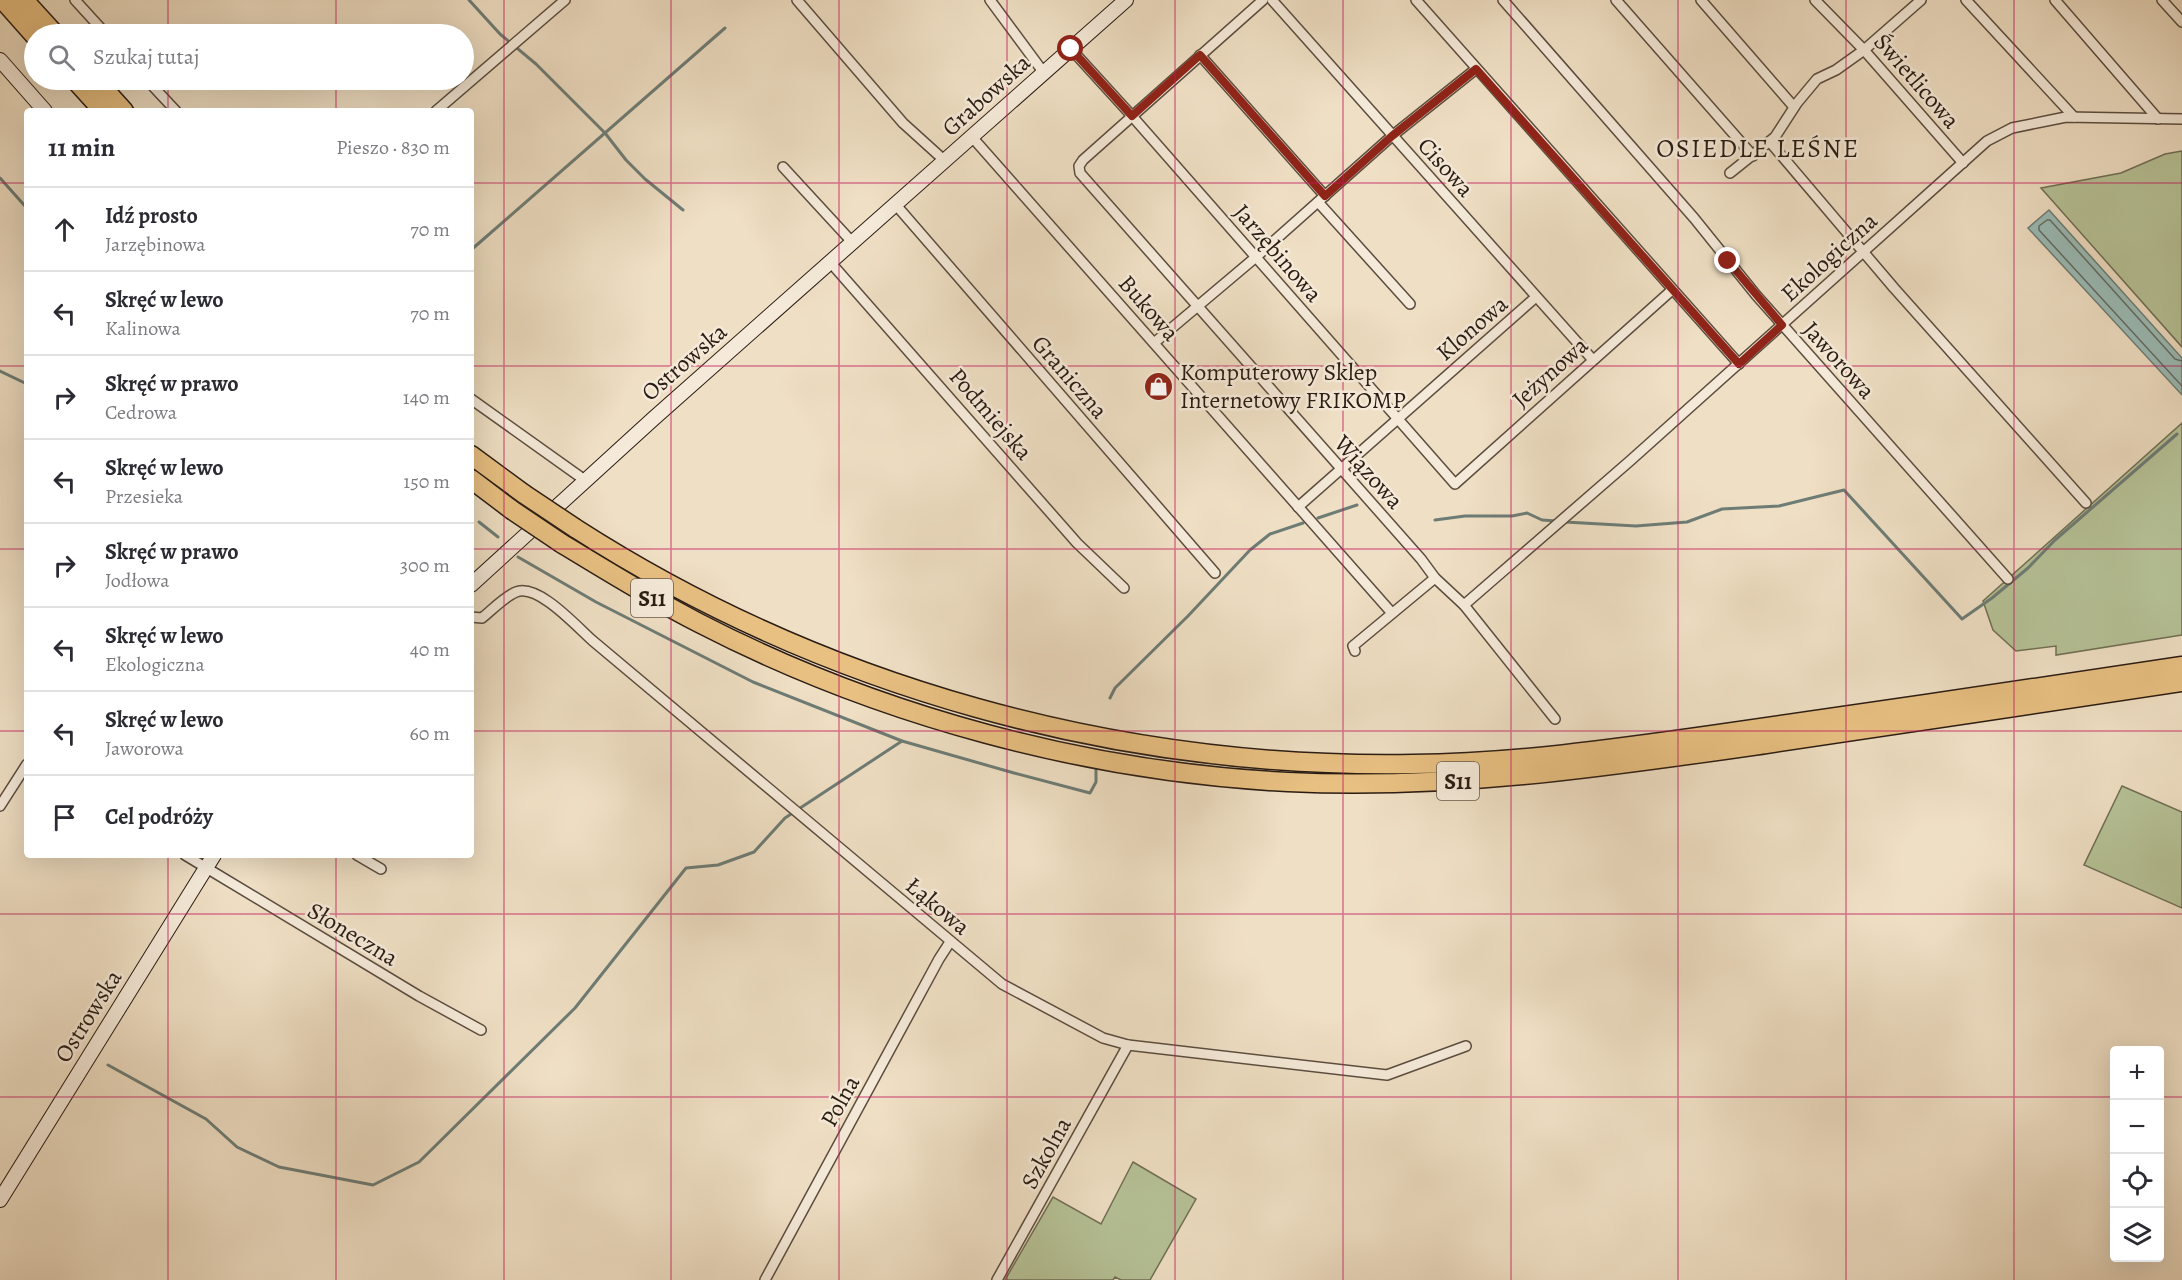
<!DOCTYPE html>
<html lang="pl">
<meta charset="utf-8">
<style>
body{margin:0;font-family:Alegreya,serif;background:#f7f7f7;color:#2b2b33}
.controls{position:absolute;right:18px;bottom:18px;display:grid;overflow:hidden;border-radius:6px;box-shadow:0 6px 24px #0002}
.controls button{width:54px;height:54px;display:grid;place-items:center;padding:0;border:0;border-bottom:2px solid #e1e1e2;background:#fff;color:#2b2b33;font:30px sans-serif}
.stop{position:absolute;width:18px;height:18px;margin:-14px;border:4px solid #8f2418;border-radius:50%;background:#fff}
.stop.end{background:#8f2418;border-color:#fff;box-shadow:0 2px 6px #0008}
.list{margin:0;padding:0;list-style:none}
h2{display:flex;justify-content:space-between;align-items:center;height:78px;margin:0;padding:0 24px;font-size:26px}
h2 small{font-size:20px;font-weight:400;color:#7c7c81}
.list li{display:grid;grid-template-columns:39px 1fr auto;gap:18px;align-items:center;box-sizing:border-box;height:84px;padding:0 24px;border-top:2px solid #e1e1e2}
.list b{display:block;font-size:22px;white-space:nowrap}
.list p{margin:0;font-size:20px;white-space:nowrap;color:#7c7c81}
.list em{font-size:20px;font-style:normal;color:#7c7c81}
.icon{flex:none;width:33px;height:33px;fill:none;stroke:currentColor;stroke-width:2;stroke-linecap:round;stroke-linejoin:round}
.map{position:relative;flex:none;width:2182px;height:1280px;overflow:hidden}
.search{position:absolute;background:#fff;box-shadow:0 6px 24px #0002;left:24px;top:24px;width:450px;height:66px;display:flex;align-items:center;gap:15px;box-sizing:border-box;padding:0 21px;border-radius:33px;color:#7c7c81;font-size:22px}
.panel{position:absolute;background:#fff;box-shadow:0 6px 24px #0002;left:24px;top:108px;width:450px;height:750px;border-radius:6px}
.map>svg:first-child{display:block}
.green{fill:#b6c297;stroke:#706f55;stroke-width:1.5}
.water{fill:#9abcb7;stroke:#6d7c75;stroke-width:1.5}
.lines{fill:none;stroke-linecap:round;stroke-linejoin:round}
.shore{stroke:#626c65;stroke-width:1.5}
.stream{stroke:#6d7c75;stroke-width:3}
.street-casing{stroke:#5b4d3f;stroke-width:12}
.secondary-casing{stroke:#2a1c13;stroke-width:16}
.highway-casing{stroke:#2a1c13;stroke-width:21}
.street{stroke:#f5ead9;stroke-width:9}
.secondary{stroke:#f5ead9;stroke-width:14}
.highway{stroke:#e8c082;stroke-width:18}
.highway-bridge-casing{stroke:#2a1c13;stroke-width:21;stroke-linecap:butt}
.highway-bridge{stroke:#e8c082;stroke-width:18}
.route{stroke:#8f2418;stroke-width:8}
.grid{fill:none;stroke:#c2185b;stroke-width:1.5;stroke-opacity:0.55}
.labels{text-anchor:middle;stroke-width:5;stroke-linejoin:round;paint-order:stroke}
.shield{fill:#f5ead9;stroke:#675a4e;stroke-width:1.5}
.shield-label{font-size:22px;font-weight:bold;fill:#2a1c13}
.street-label{font-size:24px;fill:#2a1c13;stroke:#f5ead9}
.poi-label{font-size:24px;fill:#2a1c13;stroke:#f5ead9;text-anchor:start}
.neighbourhood-label{font-size:26px;letter-spacing:1.5px;fill:#2a1c13;stroke:#f5ead9}
</style>
<div class="map">
<svg width="2182" height="1280" viewBox="0 0 2182 1280">
<rect width="100%" height="100%" fill="#efdfc4"/>
<filter id="stains"><feTurbulence type="fractalNoise" baseFrequency=".00333" numOctaves="4"/><feColorMatrix values="0 0 0 0 .2 0 0 0 0 .09 0 0 0 0 .02 0 0 0 .5 -.17"/></filter>
<radialGradient id="worn" r=".72"><stop offset=".6" stop-color="#630" stop-opacity="0"/><stop offset="1" stop-color="#630" stop-opacity=".3"/></radialGradient>
<g class="green">
<polygon points="2182,151 2182,347 2041,188 2121,173 2165,154"/>
<polygon points="2182,423 2182,635 2056,655 2056,646 2016,651 1993,630 1983,601"/>
<polygon points="2122,786 2182,812 2182,908 2084,865"/>
<polygon points="1133,1162 1196,1199 1150,1280 1121,1280 1115,1277 1113,1280 1005,1280 1053,1197 1101,1224"/>
</g>
<polygon class="water" points="2049,210 2182,358 2182,395 2028,228"/>
<g class="lines">
<polyline class="shore" points="2182,361 2175,359 2050,220 2047,220 2039,226 2039,230 2182,386"/>
<g class="stream">
<polyline points="469,0 500,34 536,64 605,133 626,160 645,179 683,210"/>
<polyline points="0,178 25,206"/>
<polyline points="471,250 725,28"/>
<polyline points="0,371 27,384"/>
<polyline points="1318,518 1357,505"/>
<polyline points="1435,520 1465,516 1512,516 1527,513 1542,520 1556,521"/>
<polyline points="479,522 498,537"/>
<polyline points="1565,522 1636,526 1687,522 1722,509 1779,506 1844,490 1962,619 1992,598 2028,568 2055,540 2177,434"/>
<polyline points="518,557 596,602 753,682 902,741 1014,773 1090,793 1096,782 1096,769"/>
<polyline points="1110,698 1115,688 1188,616 1250,550 1270,534 1303,523"/>
<polyline points="108,1065 206,1119 237,1147 279,1167 373,1185 419,1162 575,1008 686,868 718,865 754,852 785,818 902,741"/>
</g>
<defs>
<g id="street">
<polyline points="75,0 106,34"/>
<polyline points="797,0 903,123 945,161"/>
<polyline points="990,0 1044,73"/>
<polyline points="1263,0 1083,160 1079,166 1080,173 1421,559 1435,578 1464,605 1555,719"/>
<polyline points="1272,0 1593,360"/>
<polyline points="1416,0 1739,364"/>
<polyline points="1503,0 1694,218 1756,295 2008,579"/>
<polyline points="1616,0 1753,156"/>
<polyline points="1701,0 1794,107"/>
<polyline points="1815,0 1864,50 1963,163"/>
<polyline points="1966,0 2074,117"/>
<polyline points="2055,0 2158,119"/>
<polyline points="2162,0 2182,22"/>
<polyline points="1071,49 1132,116 1455,484 1672,290"/>
<polyline points="1200,55 1325,196"/>
<polyline points="147,80 176,111"/>
<polyline points="436,111 565,0"/>
<polyline points="972,137 1391,612"/>
<polyline points="1770,142 1894,288 2086,503"/>
<polyline points="783,167 853,243"/>
<polyline points="1730,173 1775,137 1797,103 1817,79 1836,70 1864,50 1921,0"/>
<polyline points="1318,202 1410,304"/>
<polyline points="896,205 1215,573"/>
<polyline points="831,263 1077,543 1124,588"/>
<polyline points="1154,343 1256,257 1392,136 1476,69"/>
<polyline points="471,399 586,481"/>
<polyline points="1298,507 1536,297"/>
<polyline points="1464,605 1631,460 1987,141 2012,128 2066,117 2182,119"/>
<path d="M471,617L482,618C492,610 504,597 516,592C538,583 577,627 593,641L1002,984L1103,1038L1128,1045L1387,1075L1466,1046"/>
<polyline points="1355,651 1353,646 1435,578"/>
<polyline points="0,806 27,764"/>
<polyline points="185,855 419,996 481,1030"/>
<polyline points="357,855 381,869"/>
<polyline points="765,1280 939,959 950,942"/>
<polyline points="997,1280 1128,1045"/>
</g>
<g id="secondary">
<polyline points="0,60 45,111"/>
<polyline points="471,585 653,419 1126,0"/>
<polyline points="0,1200 214,855"/>
</g>
<g id="highway">
<polyline points="3,0 34,35"/>
<polyline points="24,0 55,34"/>
<polyline points="75,80 103,111"/>
<polyline points="96,80 124,111"/>
<polyline points="471,455 524,494"/>
<polyline points="471,479 512,510"/>
<path d="M575,528C824,688 1118,769 1413,764C1513,763 1613,749 1712,735C1869,713 2025,689 2182,666"/>
<path d="M561,543C607,571 652,599 699,623C879,716 1087,772 1288,782C1451,790 1606,767 1766,744C1905,723 2043,703 2182,682"/>
</g>
</defs>
<use href="#street" class="street-casing"/>
<use href="#secondary" class="secondary-casing"/>
<use href="#highway" class="highway-casing"/>
<use href="#street" class="street"/>
<use href="#secondary" class="secondary"/>
<use href="#highway" class="highway"/>
<defs>
<g id="highway-bridge">
<polyline points="524,494 575,528"/>
<polyline points="512,510 561,543"/>
</g>
</defs>
<use href="#highway-bridge" class="highway-bridge-casing"/>
<use href="#highway-bridge" class="highway-bridge"/>
</g>
<g class="lines">
<polyline class="route" points="1071,49 1132,116 1200,55 1325,196 1392,136 1476,69 1739,364 1782,325 1728,261"/>
</g>
<path class="grid" d="M168,0V34M336,0V34M504,0V1280M671,0V1280M839,0V1280M1007,0V1280M1175,0V1280M1343,0V1280M1511,0V1280M1678,0V1280M1846,0V1280M2014,0V1280M168,80V111M336,80V111M0,183H27M471,183H2182M0,366H27M471,366H2182M0,549H27M471,549H2182M0,731H27M471,731H2182M168,855V1280M336,855V1280M0,914H2182M0,1097H2114M2160,1097H2182"/>
<defs>
<symbol id="shop-disc" viewBox="-11 -11 22 22"><circle r="9.5" fill="#8f2418" stroke="#f5ead9"/><path d="M-5-2.5h2.3a2.7 3.5 0 0 1 5.4 0H5L5.5 6h-11ZM-1.5-2.5h3a1.5 2.3 0 0 0-3 0Z" fill="#fff"/></symbol>
</defs>
<g fill-rule="evenodd">
<use href="#shop-disc" x="1142" y="370" width="33" height="33"/>
</g>
<g class="labels">
<g class="shield">
<rect x="631" y="579" width="42" height="38" rx="4.5"/>
<rect x="1437" y="762" width="42" height="38" rx="4.5"/>
</g>
<g class="shield-label">
<text x="652" y="606">S11</text>
<text x="1458" y="789">S11</text>
</g>
<g class="street-label">
<text transform="translate(1917 81) rotate(49)" y="8">Świetlicowa</text>
<text transform="translate(986 95) rotate(-42)" y="8">Grabowska</text>
<text transform="translate(1446 167) rotate(48)" y="8">Cisowa</text>
<text transform="translate(1278 253) rotate(49)" y="8">Jarzębinowa</text>
<text transform="translate(1829 257) rotate(-42)" y="8">Ekologiczna</text>
<text transform="translate(1149 308) rotate(49)" y="8">Bukowa</text>
<text transform="translate(1472 328) rotate(-41)" y="8">Klonowa</text>
<text transform="translate(1839 360) rotate(48)" y="8">Jaworowa</text>
<text transform="translate(684 362) rotate(-41)" y="8">Ostrowska</text>
<text transform="translate(1550 372) rotate(-42)" y="8">Jeżynowa</text>
<text transform="translate(1070 377) rotate(49)" y="8">Graniczna</text>
<text transform="translate(991 414) rotate(49)" y="8">Podmiejska</text>
<text transform="translate(1369 472) rotate(48)" y="8">Wiązowa</text>
<text transform="translate(938 906) rotate(40)" y="8">Łąkowa</text>
<text transform="translate(353 934) rotate(31)" y="8">Słoneczna</text>
<text transform="translate(88 1016) rotate(-58)" y="8">Ostrowska</text>
<text transform="translate(840 1101) rotate(-61)" y="8">Polna</text>
<text transform="translate(1046 1153) rotate(-61)" y="8">Szkolna</text>
</g>
<g class="poi-label">
<text x="1180" y="380">Komputerowy Sklep<tspan x="1180" dy="28">Internetowy FRIKOMP</tspan></text>
</g>
<g class="neighbourhood-label">
<text x="1758" y="157">OSIEDLE LEŚNE</text>
</g>
</g>
<rect width="100%" height="100%" filter="url(#stains)"/>
<rect width="100%" height="100%" fill="url(#worn)"/>
</svg>
<div class="controls">
<button>+</button>
<button>−</button>
<button><svg class="icon" aria-label="locate" viewBox="0 0 24 24"><circle cx="12" cy="12" r="6"/><path d="M12 2v4M12 18v4M2 12h4M18 12h4"/></svg></button>
<button><svg class="icon" aria-label="layers" viewBox="0 0 24 24"><path d="M12 4l9 5-9 5-9-5zM3 14l9 5 9-5"/></svg></button>
</div>
<div class="stop" style="left:1071px;top:49px"></div>
<div class="stop end" style="left:1728px;top:261px"></div>
<div class="search"><svg class="icon" aria-label="search" viewBox="0 0 24 24"><circle cx="10" cy="10" r="6"/><path d="M15 15l6 6"/></svg>Szukaj tutaj</div>
<section class="panel">
<h2>11 min<small>Pieszo · 830 m</small></h2>
<ul class="list">
<li><svg class="icon" aria-label="ahead" viewBox="0 0 24 24"><path d="M12 20V5M6 11l6-6 6 6"/></svg><div><b>Idź prosto</b><p>Jarzębinowa</p></div><em>70 m</em></li>
<li><svg class="icon" aria-label="left" viewBox="0 0 24 24"><path d="M17 20v-9H6M10 6l-5 5 5 5"/></svg><div><b>Skręć w lewo</b><p>Kalinowa</p></div><em>70 m</em></li>
<li><svg class="icon" aria-label="right" viewBox="0 0 24 24"><path d="M7 20v-9h11M14 6l5 5-5 5"/></svg><div><b>Skręć w prawo</b><p>Cedrowa</p></div><em>140 m</em></li>
<li><svg class="icon" aria-label="left" viewBox="0 0 24 24"><path d="M17 20v-9H6M10 6l-5 5 5 5"/></svg><div><b>Skręć w lewo</b><p>Przesieka</p></div><em>150 m</em></li>
<li><svg class="icon" aria-label="right" viewBox="0 0 24 24"><path d="M7 20v-9h11M14 6l5 5-5 5"/></svg><div><b>Skręć w prawo</b><p>Jodłowa</p></div><em>300 m</em></li>
<li><svg class="icon" aria-label="left" viewBox="0 0 24 24"><path d="M17 20v-9H6M10 6l-5 5 5 5"/></svg><div><b>Skręć w lewo</b><p>Ekologiczna</p></div><em>40 m</em></li>
<li><svg class="icon" aria-label="left" viewBox="0 0 24 24"><path d="M17 20v-9H6M10 6l-5 5 5 5"/></svg><div><b>Skręć w lewo</b><p>Jaworowa</p></div><em>60 m</em></li>
<li><svg class="icon" aria-label="arrive" viewBox="0 0 24 24"><path d="M6 21V4h12l-3 4 3 4H6"/></svg><div><b>Cel podróży</b></div></li>
</ul>
</section>
</div>
